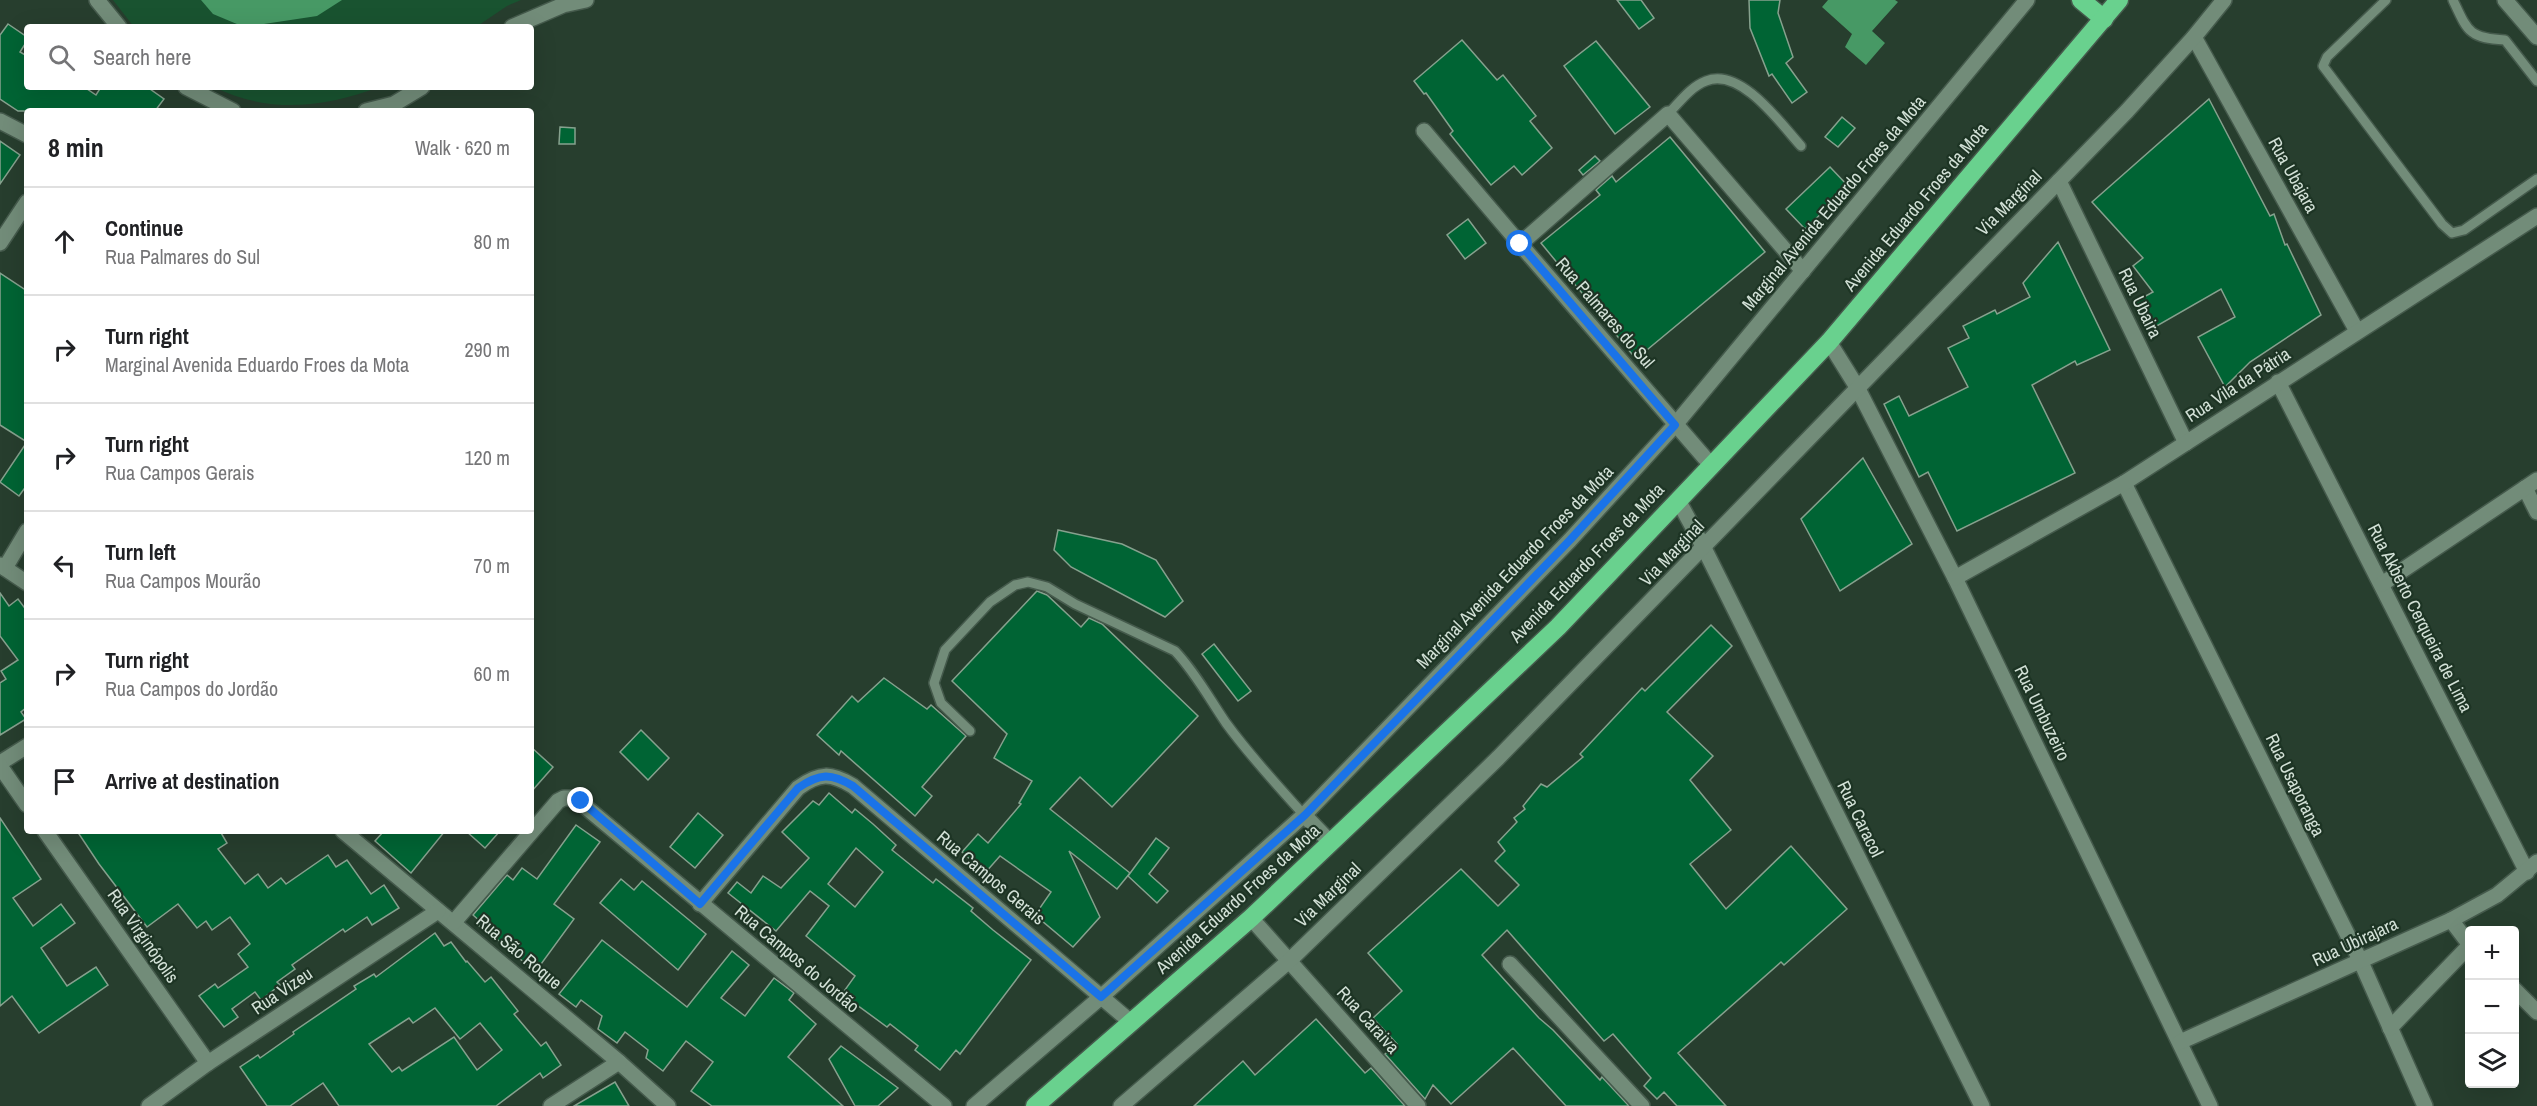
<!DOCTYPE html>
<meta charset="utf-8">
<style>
body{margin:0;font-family:"Archivo Narrow",sans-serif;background:#f6f6f6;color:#202124}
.controls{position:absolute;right:18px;bottom:18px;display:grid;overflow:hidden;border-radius:6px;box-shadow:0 6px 24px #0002}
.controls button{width:54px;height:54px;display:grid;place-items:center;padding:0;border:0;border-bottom:2px solid #e0e0e0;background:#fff;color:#202124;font:30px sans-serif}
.stop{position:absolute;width:18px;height:18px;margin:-14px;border:4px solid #1a73e8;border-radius:50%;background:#fff}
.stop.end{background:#1a73e8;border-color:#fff;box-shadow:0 2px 6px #0008}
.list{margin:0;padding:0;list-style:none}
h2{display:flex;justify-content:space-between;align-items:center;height:78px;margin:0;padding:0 24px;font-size:26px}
h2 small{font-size:20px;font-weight:400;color:#757577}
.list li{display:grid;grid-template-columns:39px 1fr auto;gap:18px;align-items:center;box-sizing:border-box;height:108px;padding:0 24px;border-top:2px solid #e0e0e0}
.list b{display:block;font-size:22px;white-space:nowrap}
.list p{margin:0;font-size:20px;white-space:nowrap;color:#757577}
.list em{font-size:20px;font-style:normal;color:#757577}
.icon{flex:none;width:33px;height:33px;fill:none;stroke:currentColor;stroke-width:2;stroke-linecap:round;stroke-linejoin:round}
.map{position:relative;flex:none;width:2537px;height:1106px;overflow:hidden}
.search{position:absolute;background:#fff;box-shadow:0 6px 24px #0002;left:24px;top:24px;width:510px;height:66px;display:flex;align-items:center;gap:15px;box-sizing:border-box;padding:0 21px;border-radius:6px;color:#757577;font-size:22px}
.panel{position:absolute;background:#fff;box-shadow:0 6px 24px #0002;left:24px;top:108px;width:510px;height:726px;border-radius:6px}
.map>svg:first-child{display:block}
.green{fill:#195330}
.water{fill:#479965}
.building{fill:#006434;stroke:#86a18e;stroke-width:1.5;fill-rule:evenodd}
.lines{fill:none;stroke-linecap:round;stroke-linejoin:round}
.lane-casing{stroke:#455a4c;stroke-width:12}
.street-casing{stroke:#455a4c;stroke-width:18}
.secondary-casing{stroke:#455a4c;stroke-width:18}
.highway-casing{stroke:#455a4c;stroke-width:21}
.lane{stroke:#728c79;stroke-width:9}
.street{stroke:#728c79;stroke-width:15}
.secondary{stroke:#728c79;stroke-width:15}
.highway{stroke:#69d18e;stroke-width:18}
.route{stroke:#1a73e8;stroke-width:8}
.labels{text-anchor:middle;stroke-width:4.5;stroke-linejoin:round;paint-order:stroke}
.street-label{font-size:18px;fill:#d3e1d7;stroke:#1d3424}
</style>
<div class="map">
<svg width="2537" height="1106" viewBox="0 0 2537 1106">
<rect width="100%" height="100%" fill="#273e2e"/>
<g class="green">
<polygon points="113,0 521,0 507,6 476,27 134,27"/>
<path d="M214,87H379C324,108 268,114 214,87Z"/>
</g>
<g class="water">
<polygon points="201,0 342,0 317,16 244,27 213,14"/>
<polygon points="1828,0 1895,0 1898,2 1872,31 1885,43 1866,65 1845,47 1852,34 1822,7"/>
</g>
<g class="building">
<polygon points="1617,0 1641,0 1654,18 1639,29"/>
<polygon points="1749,0 1780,0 1778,13 1793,57 1786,63 1807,92 1792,103 1772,74 1769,76 1750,28"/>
<polygon points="8,24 27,37 27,41 20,52 27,56 27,87 84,87 96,95 101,87 147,87 164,99 155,111 18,111 0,99 0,35"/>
<polygon points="1462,40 1497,80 1503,75 1536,116 1530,121 1552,148 1522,175 1514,166 1491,185 1450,134 1453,131 1426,93 1424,94 1414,81"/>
<polygon points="1596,41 1650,107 1615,134 1564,66"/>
<polygon points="2209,99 2270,216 2274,214 2285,245 2287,244 2321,315 2250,362 2225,387 2198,337 2235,317 2221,289 2148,331 2133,303 2153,292 2133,266 2143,258 2092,202"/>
<polygon points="1842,117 1855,128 1838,147 1825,137"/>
<polygon points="560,127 575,128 575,144 559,144"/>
<polygon points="1670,137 1765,252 1636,359 1541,243 1600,195 1596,190 1612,176 1616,182"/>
<polygon points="0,141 20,155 0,184"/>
<polygon points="1595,156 1600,161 1583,175 1579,170"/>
<polygon points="1830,167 1849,187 1805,229 1786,209"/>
<polygon points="1468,219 1486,243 1465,259 1447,235"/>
<polygon points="2058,242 2110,350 2077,365 2075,361 2032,385 2075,473 1957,531 1928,472 1919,477 1884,404 1899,396 1909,416 1968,387 1948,348 1969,338 1963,326 1995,310 1997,314 2030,297 2023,283"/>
<polygon points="0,273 27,291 27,485 19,496 0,482 27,442 0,425"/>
<polygon points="1863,458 1912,544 1840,591 1801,519"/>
<polygon points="1058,530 1122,544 1156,560 1183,601 1165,617 1071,567 1054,550"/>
<polygon points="1037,591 1047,595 1081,627 1089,618 1102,624 1198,716 1112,807 1080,777 1050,809 1130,873 1117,889 1069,851 1100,917 1073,947 1035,915 1051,892 1000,856 985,873 962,852 978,834 988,843 1021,804 1019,803 1032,781 994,758 1007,734 952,681"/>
<polygon points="0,593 9,606 18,599 27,611 27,707 21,712 26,719 0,735 0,683 6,679 1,671 18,660 0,636"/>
<polygon points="1711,625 1732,646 1667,712 1713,756 1690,780 1731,830 1690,864 1726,909 1791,846 1847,909 1784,965 1781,962 1678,1053 1726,1106 1677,1106 1664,1092 1657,1099 1644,1086 1651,1078 1613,1034 1604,1041 1507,930 1482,955 1539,1018 1553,1030 1600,1080 1602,1077 1629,1106 1566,1106 1513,1048 1451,1104 1433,1085 1425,1099 1385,1054 1397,1044 1373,1018 1402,991 1368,953 1461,869 1498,906 1519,885 1495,861 1505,851 1498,842 1517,822 1514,818 1525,809 1523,806 1541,784 1547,787 1583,757 1580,754 1642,688 1645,691"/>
<polygon points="1214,644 1251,691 1238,701 1202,654"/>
<polygon points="884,678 927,709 931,705 966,736 922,787 932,796 915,816 841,751 839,755 817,735 852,696 858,702"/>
<polygon points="641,730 669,758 648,780 620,752"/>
<polygon points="531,747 553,767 531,792"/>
<path d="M829,793L852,813L855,809L873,824L896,845L892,850L933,883L936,879L973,908L971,911L993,930L1031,960L960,1054L956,1050L940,1070L915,1050L918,1046L890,1024L887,1027L842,994L855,976L806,936L829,906L810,891L776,931L728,893L737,882L751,893L763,876L781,888L809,858L782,832L813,801L819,805ZM856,848L883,872L855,907L828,884Z"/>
<polygon points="698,813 723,835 695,868 670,847"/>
<polygon points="0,818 41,879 13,898 33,926 61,904 75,923 41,948 67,986 96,967 108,985 39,1033 12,996 0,1006"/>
<polygon points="576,825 600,842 554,904 574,919 536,971 516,956 517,954 479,926 482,923 473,915 507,875 513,880 522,868 537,879"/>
<polygon points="77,831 220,831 227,843 218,849 245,884 258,874 268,888 281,878 286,884 328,855 336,867 347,860 371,894 384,885 399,908 372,925 367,917 345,932 343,929 292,965 295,969 277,982 280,985 261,1000 255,992 232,1009 238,1017 224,1027 199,996 215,984 218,988 248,967 238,954 250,944 230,917 212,930 206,921 197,928 178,904 147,927 99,864"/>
<polygon points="384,831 445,831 411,873 375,841"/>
<polygon points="466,831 500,831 485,848"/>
<polygon points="1156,838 1169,848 1149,874 1168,891 1157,903 1128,876"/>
<polygon points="621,879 634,890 642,881 706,934 678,970 600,903"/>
<path d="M435,933L444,946L451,942L466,962L467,961L485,982L491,977L518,1011L514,1014L541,1046L546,1042L561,1065L543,1078L540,1073L496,1106H339L323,1083L290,1106H267L240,1067L258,1055L260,1058L294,1034L293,1032L356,989L354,986L374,974L376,977ZM435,1008L460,1039L480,1023L502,1050L477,1070L454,1037L402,1071L399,1067L392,1072L369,1044L409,1018L413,1023Z"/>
<polygon points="602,940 687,1007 732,951 749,965 721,998 745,1016 774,978 794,993 789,1000 816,1024 788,1057 843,1106 712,1106 691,1091 713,1062 686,1041 663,1071 646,1058 648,1050 625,1032 617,1043 598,1029 602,1016 581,1000 576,1007 559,994"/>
<polygon points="1316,1019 1365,1073 1371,1068 1405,1106 1194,1106 1243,1061 1255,1075"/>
<polygon points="841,1046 898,1088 878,1106 855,1106 829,1059"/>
<polygon points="615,1082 629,1106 574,1106 598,1092"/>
</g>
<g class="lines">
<defs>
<g id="lane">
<polyline points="2386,0 2327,57 2323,66 2442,224 2452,233 2464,230 2537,179"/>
<path d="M2453,0C2468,32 2469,38 2505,40L2537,81"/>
<path d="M1668,114C1679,103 1690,87 1706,81C1741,67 1781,124 1801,146"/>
<path d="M970,731L941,703L934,683L945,650L990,602L1015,585L1028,582L1047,587L1075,604L1175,651C1195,672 1209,698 1226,723C1250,756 1277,785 1304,815"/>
</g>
<g id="street">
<polyline points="97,0 119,27"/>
<polyline points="2505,0 2537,37"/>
<polyline points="512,27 563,5 586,0"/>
<polyline points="2194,37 2357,331"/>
<polyline points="186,87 233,111"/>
<polyline points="366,111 394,104 422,87"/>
<polyline points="0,121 27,135"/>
<polyline points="1424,131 1520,244 1711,465"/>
<polyline points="2059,181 2186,443"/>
<polyline points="0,243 27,202"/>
<polyline points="1520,244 1668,114 1803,271"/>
<polyline points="1829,342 1857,387 1955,578 2210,1106"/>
<polyline points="2278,382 2527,872"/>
<polyline points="2124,483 2361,962 2425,1106"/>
<polyline points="2525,488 2537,512"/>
<polyline points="1678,500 1704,548 1982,1106"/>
<polyline points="0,565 27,583"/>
<polyline points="5,568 27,531"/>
<polyline points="1955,578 2124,483 2537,216"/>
<polyline points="2382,584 2537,480"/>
<polyline points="0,763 27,746"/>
<polyline points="0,766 27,805"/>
<polyline points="1304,815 1331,843"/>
<polyline points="45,831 208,1063"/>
<polyline points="343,831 619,1062 668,1106"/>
<path d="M700,904L798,788C820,772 831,773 853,786L1132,1023"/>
<polyline points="1251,918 1418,1106"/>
<polyline points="454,922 558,801 564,798 575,798 944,1106"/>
<polyline points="1510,964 1642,1106"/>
<polyline points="2514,989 2537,1012"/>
<polyline points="2390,1028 2470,945 2451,920"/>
<polyline points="2180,1042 2451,920 2497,895 2537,862"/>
<polyline points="149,1106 208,1063 438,911"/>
<polyline points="551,1106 619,1062"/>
</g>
<g id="secondary">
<polyline points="974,1106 1101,997 1304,815 1570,540 1675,425 2027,0"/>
<polyline points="1121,1106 1289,961 1498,758 2127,111 2194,37 2224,0"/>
</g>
<g id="highway">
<polyline points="2081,0 2104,19"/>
<polyline points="1035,1106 1251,918 1558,627 1829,342 2119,0"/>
</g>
</defs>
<use href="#lane" class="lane-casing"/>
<use href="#street" class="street-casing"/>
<use href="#secondary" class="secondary-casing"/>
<use href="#highway" class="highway-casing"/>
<use href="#lane" class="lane"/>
<use href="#street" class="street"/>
<use href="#secondary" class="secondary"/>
<use href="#highway" class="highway"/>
</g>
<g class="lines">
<path class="route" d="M581,801L700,904L798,788C820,773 831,773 853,786L1101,997L1305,815L1570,540L1675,425L1520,244"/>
</g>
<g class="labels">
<g class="street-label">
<text transform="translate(2293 175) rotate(61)" y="6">Rua Ubajara</text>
<text transform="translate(1834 203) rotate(-50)" y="6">Marginal Avenida Eduardo Froes da Mota</text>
<text transform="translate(2009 203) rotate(-45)" y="6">Via Marginal</text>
<text transform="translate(1916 207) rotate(-50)" y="6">Avenida Eduardo Froes da Mota</text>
<text transform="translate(2140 303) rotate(64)" y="6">Rua Ubaira</text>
<text transform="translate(1605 313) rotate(49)" y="6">Rua Palmares do Sul</text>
<text transform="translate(2238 385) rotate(-33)" y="6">Rua Vila da Pátria</text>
<text transform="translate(1672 553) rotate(-46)" y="6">Via Marginal</text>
<text transform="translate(1587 563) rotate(-46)" y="6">Avenida Eduardo Froes da Mota</text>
<text transform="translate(1515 567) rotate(-46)" y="6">Marginal Avenida Eduardo Froes da Mota</text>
<text transform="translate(2420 618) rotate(63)" y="6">Rua Akberto Cerqueira de Lima</text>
<text transform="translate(2042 713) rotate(64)" y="6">Rua Umbuzeiro</text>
<text transform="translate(2295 785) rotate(64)" y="6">Rua Usaporanga</text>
<text transform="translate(1860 819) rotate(64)" y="6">Rua Caracol</text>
<text transform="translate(991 878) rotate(40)" y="6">Rua Campos Gerais</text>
<text transform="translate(1328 895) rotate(-44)" y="6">Via Marginal</text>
<text transform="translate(1238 899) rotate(-42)" y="6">Avenida Eduardo Froes da Mota</text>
<text transform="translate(143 936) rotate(55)" y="6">Rua Virginópolis</text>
<text transform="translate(2355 942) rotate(-25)" y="6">Rua Ubirajara</text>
<text transform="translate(519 952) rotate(40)" y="6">Rua São Roque</text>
<text transform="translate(797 959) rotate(40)" y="6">Rua Campos do Jordão</text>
<text transform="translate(282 991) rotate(-34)" y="6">Rua Vizeu</text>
<text transform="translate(1368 1020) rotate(48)" y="6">Rua Caraiva</text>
</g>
</g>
</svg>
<div class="controls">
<button>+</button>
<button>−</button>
<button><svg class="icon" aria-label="layers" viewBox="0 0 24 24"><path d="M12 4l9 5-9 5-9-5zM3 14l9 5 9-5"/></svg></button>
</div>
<div class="stop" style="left:1520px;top:244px"></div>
<div class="stop end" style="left:581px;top:801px"></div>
<div class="search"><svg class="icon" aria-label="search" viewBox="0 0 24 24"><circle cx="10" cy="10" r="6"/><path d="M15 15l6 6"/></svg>Search here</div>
<section class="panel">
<h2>8 min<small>Walk · 620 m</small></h2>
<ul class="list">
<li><svg class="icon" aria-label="ahead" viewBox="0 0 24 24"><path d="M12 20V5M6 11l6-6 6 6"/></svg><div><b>Continue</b><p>Rua Palmares do Sul</p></div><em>80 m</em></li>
<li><svg class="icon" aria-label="right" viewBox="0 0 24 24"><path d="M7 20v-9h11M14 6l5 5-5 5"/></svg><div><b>Turn right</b><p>Marginal Avenida Eduardo Froes da Mota</p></div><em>290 m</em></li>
<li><svg class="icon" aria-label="right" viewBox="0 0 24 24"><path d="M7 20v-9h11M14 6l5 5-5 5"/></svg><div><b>Turn right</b><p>Rua Campos Gerais</p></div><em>120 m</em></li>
<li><svg class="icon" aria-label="left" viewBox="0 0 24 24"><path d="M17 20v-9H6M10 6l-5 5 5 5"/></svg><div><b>Turn left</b><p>Rua Campos Mourão</p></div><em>70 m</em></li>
<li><svg class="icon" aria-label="right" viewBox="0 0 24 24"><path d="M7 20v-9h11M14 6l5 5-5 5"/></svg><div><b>Turn right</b><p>Rua Campos do Jordão</p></div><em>60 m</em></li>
<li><svg class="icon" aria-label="arrive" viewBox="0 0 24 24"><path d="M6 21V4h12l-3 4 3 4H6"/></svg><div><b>Arrive at destination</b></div></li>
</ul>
</section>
</div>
